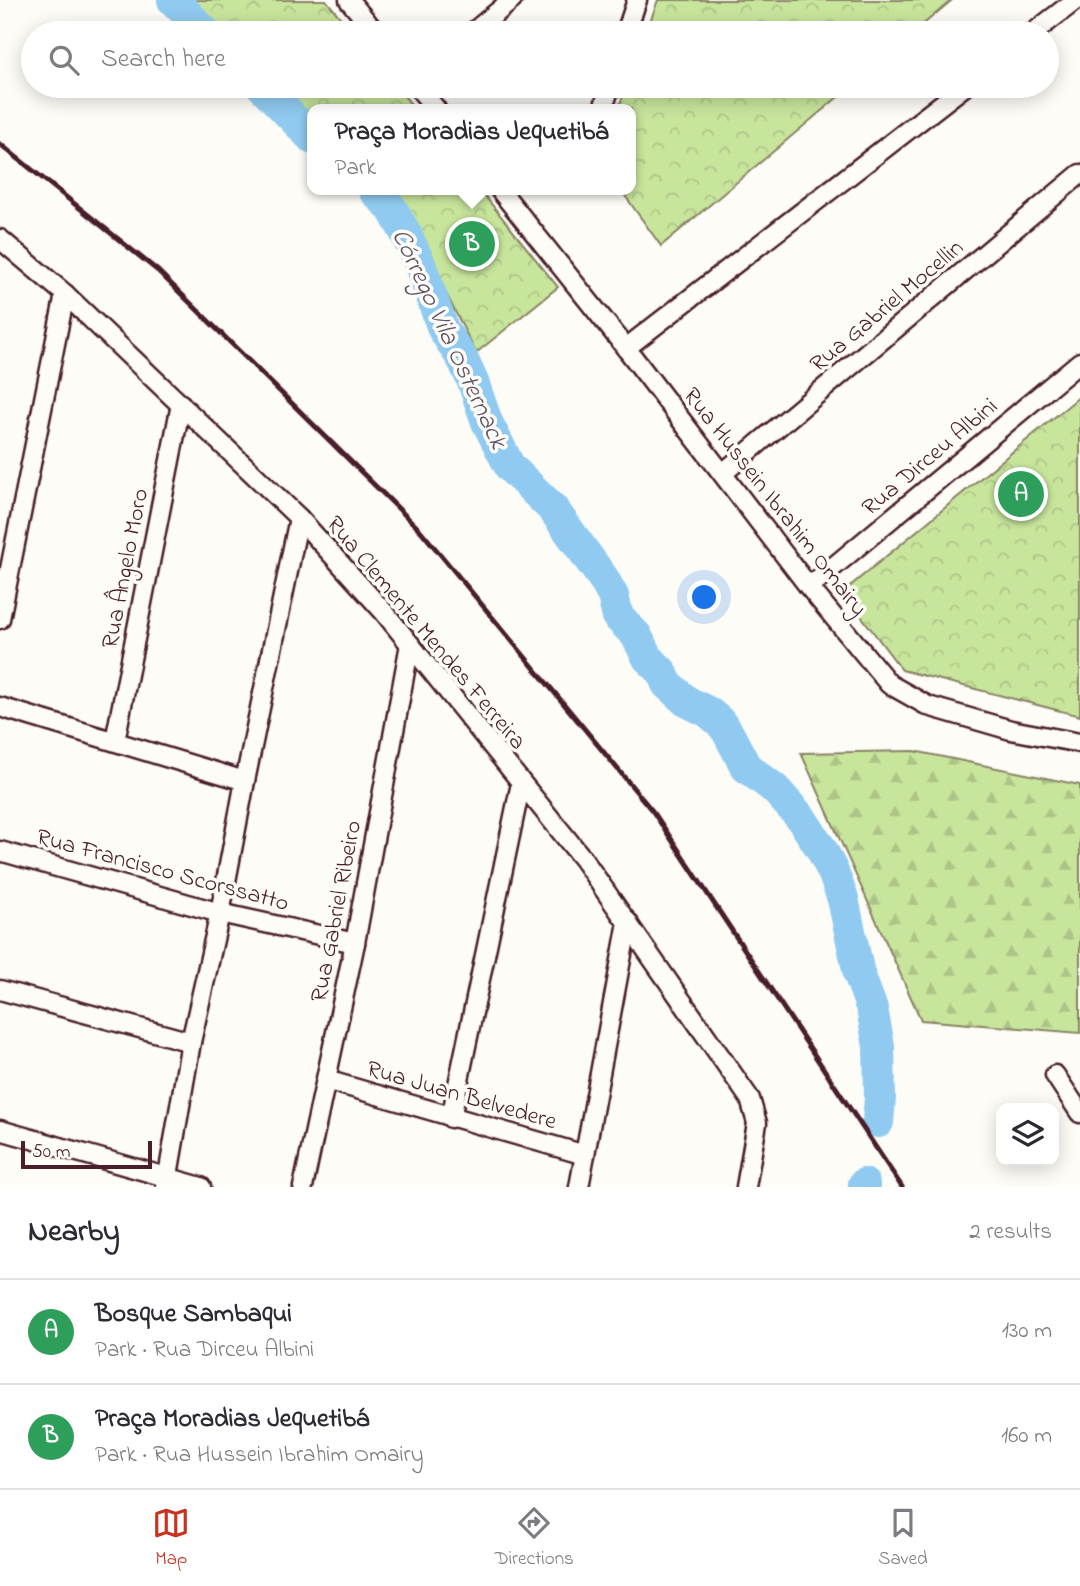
<!DOCTYPE html>
<meta charset="utf-8">
<style>
body{margin:0;font-family:"Indie Flower",sans-serif;background:#f7f7f7;color:#2b2b33}
.controls{position:absolute;right:21px;bottom:21px;display:grid;overflow:hidden;border-radius:14px;box-shadow:0 4px 18px #0003}
.controls button{width:63px;height:63px;display:grid;place-items:center;padding:0;border:0;border-bottom:2px solid #e1e1e2;background:#fff;color:#2b2b33;font:35px sans-serif}
.scale{position:absolute;left:21px;bottom:18px;width:131px;box-sizing:border-box;padding-left:7px;border:4px solid #4a1f2b;border-top:0;font-size:19px;line-height:24px;white-space:nowrap;color:#4a1f2b;-webkit-text-stroke:5px #fdfcf7;paint-order:stroke}
.you{position:absolute;left:705px;top:598px;width:24px;height:24px;margin:-18px;border:5px solid #fff;border-radius:50%;background:#1a73e8;box-shadow:0 0 0 10px #1a73e833}
.badge{display:grid;place-items:center;width:46px;height:46px;border-radius:50%;background:#c8321e;color:#fff;font-size:23px;font-weight:700}
.pin{position:absolute;translate:-50% -50%;border:4px solid #fff;box-shadow:0 2px 7px #0006}
.popup{position:absolute;left:307px;top:104px;width:329px;height:91px;box-sizing:border-box;display:grid;place-content:center;border-radius:14px;background:#fff;filter:drop-shadow(0 2px 5px #0005);font-size:23px;white-space:nowrap;color:#7c7c81}
.popup b{font-size:26px;color:#2b2b33}
.popup::after{content:'';position:absolute;left:50%;top:100%;margin-left:-14px;border:14px solid transparent;border-top-color:#fff}
.list{margin:0;padding:0;list-style:none}
h2{display:flex;justify-content:space-between;align-items:center;height:91px;margin:0;padding:0 28px;font-size:30px}
h2 small{font-size:23px;font-weight:400;color:#7c7c81}
.list li{display:grid;grid-template-columns:46px 1fr auto;gap:21px;align-items:center;box-sizing:border-box;height:105px;padding:0 28px;border-top:2px solid #e1e1e2}
.list b{display:block;font-size:26px;white-space:nowrap}
.list p{margin:0;font-size:23px;white-space:nowrap;color:#7c7c81}
.list em{font-size:23px;font-style:normal;color:#7c7c81}
.icon{flex:none;width:38px;height:38px;fill:none;stroke:currentColor;stroke-width:2;stroke-linecap:round;stroke-linejoin:round}
.map{position:relative;flex:none;width:1080px;height:1187px;overflow:hidden}
.search{position:absolute;background:#fff;box-shadow:0 4px 18px #0003;left:21px;right:21px;top:21px;height:77px;display:flex;align-items:center;gap:18px;box-sizing:border-box;padding:0 24px;border-radius:38px;color:#7c7c81;font-size:26px}
.sheet{height:301px;background:#fff}
nav{display:flex;justify-content:space-around;align-items:center;box-sizing:border-box;height:98px;border-top:2px solid #e1e1e2;background:#fff;font-size:19px;color:#7c7c81}
nav a{display:grid;justify-items:center;gap:4px}
nav .on{color:#c8321e}
.map>svg:first-child{display:block}
.forest{fill:url(#forest-firs);stroke:#898264;stroke-width:2}
.park{fill:url(#park-crowns);stroke:#898264;stroke-width:2}
.lines{fill:none;stroke-linecap:round;stroke-linejoin:round}
.river{stroke:#90caf0;stroke-width:32}
.minor-casing{stroke:#4a1f2b;stroke-width:23}
.minor{stroke:#fdfcf7;stroke-width:18}
.rail{stroke:#4a1f2b;stroke-width:5}
.labels{text-anchor:middle;stroke-width:7;stroke-linejoin:round;paint-order:stroke}
.street-label{font-size:24px;fill:#4a1f2b;stroke:#fdfcf7}
.water-label{font-size:26px;font-style:italic;fill:#5f5266;stroke:#fdfcf7}
</style>
<div class="map">
<svg width="1080" height="1187" viewBox="0 0 1080 1187">
<defs>
<pattern id="forest-firs" width="22" height="20" patternUnits="userSpaceOnUse" patternTransform="scale(1.75)"><rect width="22" height="20" fill="#c8e59c"/><path d="M5 1l3.5 6h-7zM16 11l3.5 6h-7z" fill="#adc487"/></pattern>
<pattern id="park-crowns" width="20" height="18" patternUnits="userSpaceOnUse" patternTransform="scale(1.75)"><rect width="20" height="18" fill="#c8e59c"/><path d="M2 6a3 3 0 1 1 6 0M12 15a3 3 0 1 1 6 0" fill="none" stroke="#adc487"/></pattern>
</defs>
<rect width="100%" height="100%" fill="#fdfcf7"/>
<filter id="ink" filterUnits="userSpaceOnUse"><feTurbulence type="fractalNoise" baseFrequency=".0143" numOctaves="2"/><feDisplacementMap in="SourceGraphic" scale="14" xChannelSelector="R" yChannelSelector="G"/><feConvolveMatrix kernelMatrix="1 2 1 2 8 2 1 2 1" color-interpolation-filters="sRGB"/></filter>
<g filter="url(#ink)">
<polygon class="forest" points="914,751 1080,785 1080,1033 921,1020 801,753"/>
<g class="park">
<polygon points="188,0 326,0 353,33 221,33"/>
<polygon points="658,0 952,0 913,33 646,33"/>
<polygon points="273,86 396,86 415,109 313,109 313,125"/>
<polygon points="627,86 851,86 661,246 621,190 631,190 631,109 618,109"/>
<polygon points="386,190 480,190 558,287 476,353 400,202"/>
<polygon points="1080,396 1080,716 902,670 843,592"/>
</g>
<g class="lines">
<g class="river">
<polyline points="173,0 206,33"/>
<polyline points="262,86 313,139"/>
<polyline points="374,190 392,209 405,232 420,264 443,329 463,360 473,382 487,422 510,467 553,509 603,578 613,596 618,617 636,635 648,658 662,672 667,684 686,701 708,712 719,721 727,731 746,767 775,789 801,818 822,850 833,872 843,899 859,974 872,1009 879,1046 880,1098 878,1122"/>
<polyline points="864,1187 864,1184"/>
</g>
<defs>
<g id="minor">
<polyline points="349,0 376,33"/>
<polyline points="472,33 512,0"/>
<polyline points="626,33 637,0"/>
<polyline points="1033,33 1076,0"/>
<polyline points="417,86 436,109"/>
<polyline points="603,109 610,86"/>
<polyline points="500,190 626,348 809,587 889,684 928,706 1011,730 1080,743"/>
<polyline points="0,239 65,294 247,468 299,518 384,612 583,859 750,1099 757,1123 746,1187"/>
<polyline points="626,348 965,86"/>
<polyline points="723,473 1080,174"/>
<polyline points="809,587 1080,362"/>
<polyline points="0,619 65,294"/>
<polyline points="0,707 245,781"/>
<polyline points="115,741 181,404"/>
<polyline points="0,851 220,913 355,943"/>
<polyline points="0,990 191,1042"/>
<polyline points="1055,1075 1080,1113"/>
<polyline points="326,1080 585,1155"/>
<polyline points="451,1118 521,783"/>
<polyline points="0,1130 201,1187"/>
<polyline points="166,1187 191,1042 220,913 245,781 299,518"/>
<polyline points="303,1187 355,943 410,644"/>
<polyline points="579,1187 628,922"/>
</g>
</defs>
<use href="#minor" class="minor-casing"/>
<use href="#minor" class="minor"/>
<polyline class="rail" points="0,144 158,271 421,531 654,813 902,1187"/>
</g>
</g>
<g class="labels">
<g class="street-label">
<text transform="translate(886 305) rotate(-40)" y="8">Rua Gabriel Mocellin</text>
<text transform="translate(929 456) rotate(-40)" y="8">Rua Dirceu Albini</text>
<text transform="translate(776 501) rotate(52)" y="8">Rua Hussein Ibrahim Omairy</text>
<text transform="translate(124 568) rotate(-79)" y="8">Rua Ângelo Moro</text>
<text transform="translate(427 632) rotate(50)" y="8">Rua Clemente Mendes Ferreira</text>
<text transform="translate(163 869) rotate(15)" y="8">Rua Francisco Scorssatto</text>
<text transform="translate(335 911) rotate(-79)" y="8">Rua Gabriel Ribeiro</text>
<text transform="translate(462 1094) rotate(16)" y="8">Rua Juan Belvedere</text>
</g>
<g class="water-label">
<text transform="translate(451 338) rotate(65)" y="9">Córrego Vila Osternack</text>
</g>
</g>
</svg>
<div class="controls">
<button><svg class="icon" aria-label="layers" viewBox="0 0 24 24"><path d="M12 4l9 5-9 5-9-5zM3 14l9 5 9-5"/></svg></button>
</div>
<div class="scale">50 m</div>
<div class="you"></div>
<div class="pin badge" style="left:1021px;top:494px;background:#2e9e5b">A</div>
<div class="pin badge" style="left:472px;top:244px;background:#2e9e5b">B</div>
<div class="popup"><b>Praça Moradias Jequetibá</b>Park</div>
<div class="search"><svg class="icon" aria-label="search" viewBox="0 0 24 24"><circle cx="10" cy="10" r="6"/><path d="M15 15l6 6"/></svg>Search here</div>
</div>
<section class="sheet">
<h2>Nearby<small>2 results</small></h2>
<ul class="list">
<li><span class="badge" style="background:#2e9e5b">A</span><div><b>Bosque Sambaqui</b><p>Park · Rua Dirceu Albini</p></div><em>130 m</em></li>
<li><span class="badge" style="background:#2e9e5b">B</span><div><b>Praça Moradias Jequetibá</b><p>Park · Rua Hussein Ibrahim Omairy</p></div><em>160 m</em></li>
</ul>
</section>
<nav>
<a class="on"><svg class="icon" aria-label="map" viewBox="0 0 24 24"><path d="M3 6l6-2 6 2 6-2v14l-6 2-6-2-6 2zM9 4v14M15 6v14"/></svg>Map</a>
<a><svg class="icon" aria-label="directions" viewBox="0 0 24 24"><path d="M12 3l9 9-9 9-9-9zM9 14v-3h6M13 9l2 2-2 2"/></svg>Directions</a>
<a><svg class="icon" aria-label="saved" viewBox="0 0 24 24"><path d="M7 4h10v16l-5-4-5 4z"/></svg>Saved</a>
</nav>
